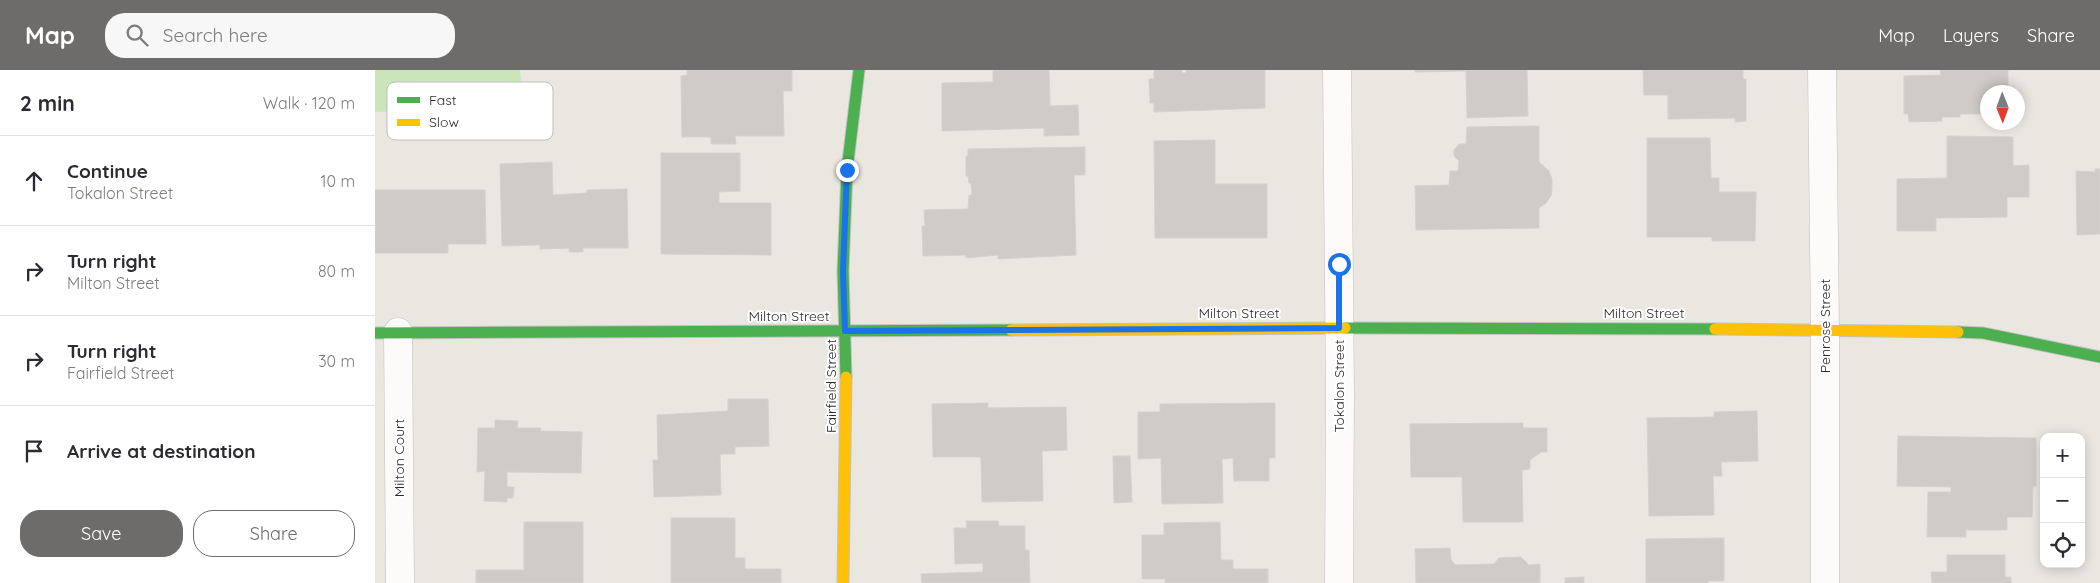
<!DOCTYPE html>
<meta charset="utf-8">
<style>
body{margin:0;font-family:Quicksand,sans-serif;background:#f7f7f7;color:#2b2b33}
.controls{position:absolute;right:15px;bottom:15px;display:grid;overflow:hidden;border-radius:10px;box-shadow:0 2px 12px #0003}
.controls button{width:45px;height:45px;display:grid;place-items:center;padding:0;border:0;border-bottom:1px solid #e1e1e2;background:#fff;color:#2b2b33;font:25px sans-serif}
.compass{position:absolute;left:1605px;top:15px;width:45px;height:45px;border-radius:50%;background:#fff;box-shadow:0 2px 12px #0003;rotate:179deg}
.stop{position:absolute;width:15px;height:15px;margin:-11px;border:4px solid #1a73e8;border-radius:50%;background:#fff}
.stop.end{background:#1a73e8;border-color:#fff;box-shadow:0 1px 5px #0008}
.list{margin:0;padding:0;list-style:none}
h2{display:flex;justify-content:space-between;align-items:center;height:65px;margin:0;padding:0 20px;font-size:21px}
h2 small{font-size:16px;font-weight:400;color:#7c7c81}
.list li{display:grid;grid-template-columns:32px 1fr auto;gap:15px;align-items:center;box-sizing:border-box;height:90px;padding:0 20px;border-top:1px solid #e1e1e2}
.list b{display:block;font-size:19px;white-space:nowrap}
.list p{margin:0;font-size:16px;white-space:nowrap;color:#7c7c81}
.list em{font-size:16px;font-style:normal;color:#7c7c81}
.actions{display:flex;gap:10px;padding:15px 20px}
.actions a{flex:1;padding:11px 0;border:1px solid #6e6c6a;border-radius:20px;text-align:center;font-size:18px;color:#6e6c6a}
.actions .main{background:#6e6c6a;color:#fff}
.icon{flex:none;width:28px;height:28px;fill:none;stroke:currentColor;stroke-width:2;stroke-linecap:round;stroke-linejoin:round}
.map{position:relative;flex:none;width:1725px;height:513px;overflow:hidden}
header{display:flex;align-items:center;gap:30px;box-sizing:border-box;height:70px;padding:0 25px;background:#6e6c6a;color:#fff}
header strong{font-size:24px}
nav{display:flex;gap:28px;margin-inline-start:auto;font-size:18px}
.search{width:350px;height:45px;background:#f7f7f7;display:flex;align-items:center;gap:12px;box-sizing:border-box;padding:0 18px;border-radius:20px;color:#7c7c81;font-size:19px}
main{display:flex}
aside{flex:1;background:#fff}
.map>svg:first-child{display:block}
.green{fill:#cae5b9}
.building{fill:#cfccc7;stroke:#d5d2cd}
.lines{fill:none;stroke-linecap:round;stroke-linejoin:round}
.street-casing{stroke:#c3c2c1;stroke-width:29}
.fast-casing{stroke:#c3c2c1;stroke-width:13}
.slow-casing{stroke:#c3c2c1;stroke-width:13}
.street{stroke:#fcfbfa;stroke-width:28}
.fast{stroke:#4caf50;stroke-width:11}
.slow{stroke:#ffc107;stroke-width:11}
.route{stroke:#1a73e8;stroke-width:6}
.labels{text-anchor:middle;stroke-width:4;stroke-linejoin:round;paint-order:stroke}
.street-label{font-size:14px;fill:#2b2b2b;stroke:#fff}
.key{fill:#fff;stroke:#bfbfbf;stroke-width:1}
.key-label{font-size:14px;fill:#2b2b2b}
</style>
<header>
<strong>Map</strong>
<div class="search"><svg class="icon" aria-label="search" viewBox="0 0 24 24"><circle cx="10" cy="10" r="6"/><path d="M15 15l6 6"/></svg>Search here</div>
<nav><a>Map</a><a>Layers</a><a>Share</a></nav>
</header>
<main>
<aside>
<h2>2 min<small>Walk · 120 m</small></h2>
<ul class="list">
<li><svg class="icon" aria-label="ahead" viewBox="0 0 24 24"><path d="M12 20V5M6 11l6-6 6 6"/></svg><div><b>Continue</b><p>Tokalon Street</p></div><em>10 m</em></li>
<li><svg class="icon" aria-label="right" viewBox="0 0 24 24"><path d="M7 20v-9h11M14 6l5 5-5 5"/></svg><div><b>Turn right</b><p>Milton Street</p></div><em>80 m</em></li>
<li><svg class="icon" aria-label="right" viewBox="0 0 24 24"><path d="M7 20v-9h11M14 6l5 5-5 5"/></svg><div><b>Turn right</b><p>Fairfield Street</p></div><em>30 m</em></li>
<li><svg class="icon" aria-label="arrive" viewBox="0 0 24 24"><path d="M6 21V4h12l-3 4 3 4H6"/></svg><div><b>Arrive at destination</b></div></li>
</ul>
<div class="actions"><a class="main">Save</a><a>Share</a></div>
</aside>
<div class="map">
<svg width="1725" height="513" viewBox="0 0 1725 513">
<rect width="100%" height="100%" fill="#eae6e0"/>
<polygon class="green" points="0,0 145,0 148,36 0,42"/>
<g class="building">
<polygon points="312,0 417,0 417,21 408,21 409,66 360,66 361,74 336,74 336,67 307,67 306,6 312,5"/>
<polygon points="628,0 674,0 675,36 703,35 704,65 669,66 669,58 567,61 567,13 618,12 618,1"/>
<polygon points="779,0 807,0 807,3 811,3 811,0 890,0 890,38 779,42 779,33 775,33 774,9 779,9"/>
<polygon points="1040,0 1152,0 1153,46 1092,48 1091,1 1040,2"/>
<polygon points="1268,0 1368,0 1368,9 1371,9 1371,51 1360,52 1360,48 1293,49 1293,25 1269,25"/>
<polygon points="1565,0 1633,0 1633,22 1612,22 1612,44 1585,44 1585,47 1567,47 1567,51 1534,52 1533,44 1529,44 1529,6 1566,5"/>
<polygon points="1164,56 1164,92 1174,101 1177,109 1177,119 1176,126 1171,133 1164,138 1164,158 1041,160 1040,116 1074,115 1075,101 1083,101 1084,91 1079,86 1079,80 1084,74 1091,74 1092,57"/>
<polygon points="1572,66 1638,67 1638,96 1654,95 1654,127 1632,127 1632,147 1561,148 1561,161 1522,161 1522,109 1572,108"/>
<polygon points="1272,68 1335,68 1336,108 1344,108 1344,122 1381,122 1380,171 1337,171 1337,167 1272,167"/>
<polygon points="840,70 840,114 892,114 892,168 780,168 779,71"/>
<polygon points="710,77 710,105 699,105 701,185 623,189 623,185 591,188 591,185 548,186 547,156 550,156 549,140 593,139 594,125 597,125 596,113 594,113 593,106 591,106 591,86 593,86 593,79"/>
<polygon points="286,83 365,83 365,121 344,122 344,133 396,133 396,185 286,184"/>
<polygon points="177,92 178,125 212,123 212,120 252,119 253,178 208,178 208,182 194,182 194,178 165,179 165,175 127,176 125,94"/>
<polygon points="1720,99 1725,99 1725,164 1702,165 1701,101 1720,102"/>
<polygon points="0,120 110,120 111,174 73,174 73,183 0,183"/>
<polygon points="353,329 393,329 394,376 360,377 360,384 345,384 346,425 279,427 278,390 283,390 282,345 353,341"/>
<polygon points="613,333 613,338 691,337 692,380 667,381 668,431 607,432 606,387 558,387 557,334"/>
<polygon points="900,333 900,388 894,388 894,411 859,411 858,388 847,389 848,433 787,434 786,388 763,389 763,342 785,342 785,334"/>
<polygon points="1382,341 1383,391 1346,392 1347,406 1338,406 1339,445 1274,446 1272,348 1339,347 1339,342"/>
<polygon points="120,350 143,351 142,358 166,358 165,361 207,362 206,403 132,402 132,417 139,417 138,428 132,428 132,432 109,431 110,401 102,402 103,358 120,358"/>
<polygon points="1148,353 1148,358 1172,358 1172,382 1166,382 1155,390 1155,399 1147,400 1148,452 1088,452 1087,407 1036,407 1035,354"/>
<polygon points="1523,366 1661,368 1661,416 1658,416 1657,447 1632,447 1632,460 1591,460 1591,467 1552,467 1553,422 1576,422 1576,417 1522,416"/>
<polygon points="738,386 755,386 757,432 739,433"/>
<polygon points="296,448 360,448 360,488 370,488 370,499 406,499 406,513 296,513"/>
<polygon points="591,451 623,451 624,456 650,456 650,480 654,480 655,513 547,513 546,504 608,502 608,493 580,494 579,458 592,458"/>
<polygon points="149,452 208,452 208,513 101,513 101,500 149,500"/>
<polygon points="845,452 846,490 858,490 858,499 893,499 893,513 790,513 790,509 767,509 767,465 789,465 789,453"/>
<polygon points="1349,468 1349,511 1333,511 1333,513 1271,513 1271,469"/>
<polygon points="1075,478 1076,490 1081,495 1119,494 1124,488 1146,487 1154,495 1165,494 1165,513 1041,513 1040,479"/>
<polygon points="1572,485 1630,485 1630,507 1636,507 1636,513 1557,513 1556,502 1572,502"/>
<polygon points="1209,507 1209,513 1190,513 1190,508"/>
</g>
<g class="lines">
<defs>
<g id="street">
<polyline points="962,0 965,323 964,513"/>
<polyline points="1447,0 1450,259 1450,513"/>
<polyline points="23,262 25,513"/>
</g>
<g id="fast">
<polyline points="970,258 1340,259"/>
<polyline points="1583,262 1608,263 1725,287"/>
<polyline points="0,263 636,260"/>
<polyline points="471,307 468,201 472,100 484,0"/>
</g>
<g id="slow">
<polyline points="1340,259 1583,262"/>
<polyline points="636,260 970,258"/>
<polyline points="468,513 471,307"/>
</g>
</defs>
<use href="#street" class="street-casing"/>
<use href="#fast" class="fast-casing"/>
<use href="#slow" class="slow-casing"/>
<use href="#street" class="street"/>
<use href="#fast" class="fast"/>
<use href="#slow" class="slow"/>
</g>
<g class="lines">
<polyline class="route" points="472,100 468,201 470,261 964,258 964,194"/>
</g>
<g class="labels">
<g class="street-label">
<text x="864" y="248">Milton Street</text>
<text x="1269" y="248">Milton Street</text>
<text x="414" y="251">Milton Street</text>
<text transform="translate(1450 256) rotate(-90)" y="5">Penrose Street</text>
<text transform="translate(456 316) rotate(-90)" y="5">Fairfield Street</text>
<text transform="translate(964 316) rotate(-90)" y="5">Tokalon Street</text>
<text transform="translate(24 388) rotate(-90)" y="5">Milton Court</text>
</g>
</g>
<rect x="12" y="12" width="166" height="58" rx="8" class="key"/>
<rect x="22" y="27" width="23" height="6" fill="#4caf50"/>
<rect x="22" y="49" width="23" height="7" fill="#ffc107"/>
<g class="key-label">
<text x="54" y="35">Fast</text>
<text x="54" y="57">Slow</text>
</g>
</svg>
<div class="controls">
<button>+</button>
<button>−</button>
<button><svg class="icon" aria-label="locate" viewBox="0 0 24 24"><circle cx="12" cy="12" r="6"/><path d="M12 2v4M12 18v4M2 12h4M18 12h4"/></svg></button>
</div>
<svg class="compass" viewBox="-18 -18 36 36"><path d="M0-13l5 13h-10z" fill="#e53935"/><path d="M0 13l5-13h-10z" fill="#7c7c81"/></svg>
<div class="stop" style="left:964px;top:194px"></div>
<div class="stop end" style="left:472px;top:100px"></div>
</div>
</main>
